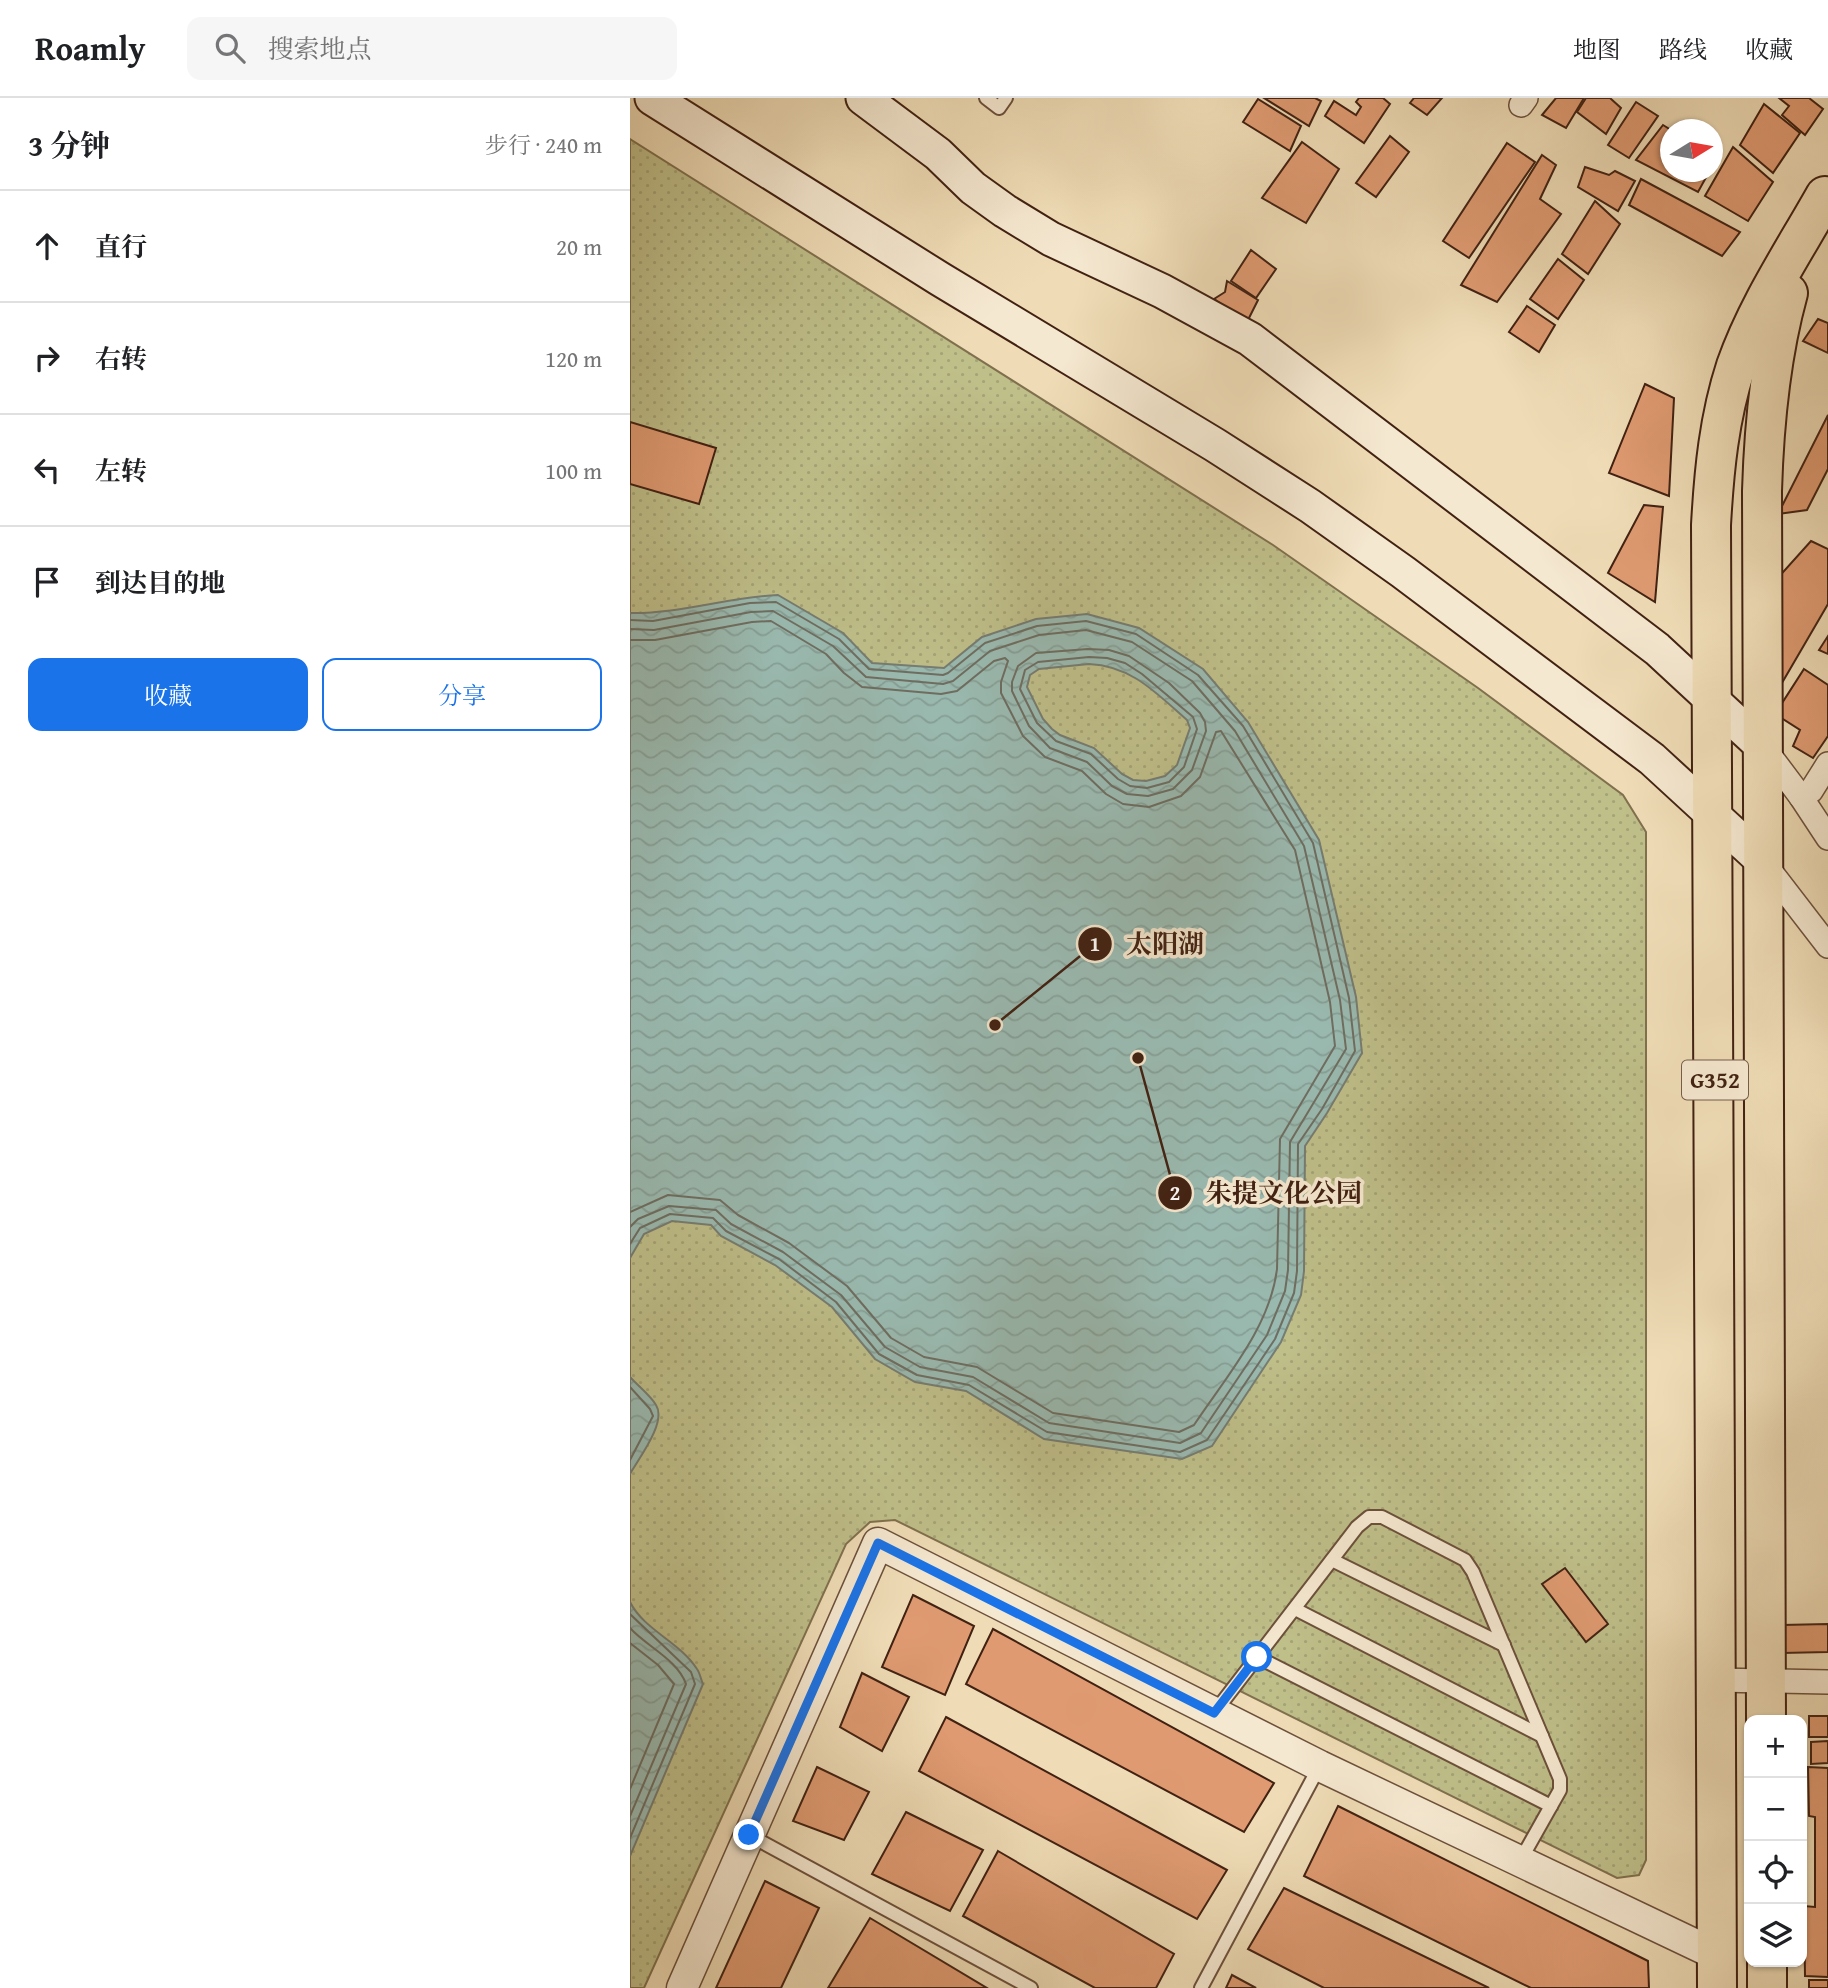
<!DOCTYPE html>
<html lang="zh">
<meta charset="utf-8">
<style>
body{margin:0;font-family:"Gentium Book Plus","Noto Serif SC",serif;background:#f6f6f6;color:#202124}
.controls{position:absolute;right:21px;bottom:21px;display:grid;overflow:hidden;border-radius:14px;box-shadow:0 2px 5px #0004}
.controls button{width:63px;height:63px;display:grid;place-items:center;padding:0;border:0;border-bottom:2px solid #e0e0e0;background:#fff;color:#202124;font:35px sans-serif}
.compass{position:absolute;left:1030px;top:21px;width:63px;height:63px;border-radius:50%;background:#fff;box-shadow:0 2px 5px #0004;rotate:79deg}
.stop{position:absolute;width:21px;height:21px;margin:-16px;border:5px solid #1a73e8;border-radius:50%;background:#fff}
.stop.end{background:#1a73e8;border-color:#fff;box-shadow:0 2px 7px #0008}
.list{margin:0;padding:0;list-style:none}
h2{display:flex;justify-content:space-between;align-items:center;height:91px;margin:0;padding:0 28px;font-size:30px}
h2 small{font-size:23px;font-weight:400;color:#757577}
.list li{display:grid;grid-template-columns:46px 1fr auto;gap:21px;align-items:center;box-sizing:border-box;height:112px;padding:0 28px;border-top:2px solid #e0e0e0}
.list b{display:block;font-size:26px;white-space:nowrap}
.list em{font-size:23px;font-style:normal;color:#757577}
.actions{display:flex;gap:14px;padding:21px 28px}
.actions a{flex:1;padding:16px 0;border:2px solid #1a73e8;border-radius:14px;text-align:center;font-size:24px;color:#1a73e8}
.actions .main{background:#1a73e8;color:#fff}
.icon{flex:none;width:38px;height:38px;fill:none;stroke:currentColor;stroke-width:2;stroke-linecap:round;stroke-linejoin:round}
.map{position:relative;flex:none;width:1198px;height:1890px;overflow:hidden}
header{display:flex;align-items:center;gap:42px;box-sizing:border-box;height:98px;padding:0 35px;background:#fff;border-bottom:2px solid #e0e0e0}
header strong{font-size:33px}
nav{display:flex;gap:38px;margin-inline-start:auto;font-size:24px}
.search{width:490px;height:63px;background:#f6f6f6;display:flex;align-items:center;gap:18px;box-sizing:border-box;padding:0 24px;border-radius:14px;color:#757577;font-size:26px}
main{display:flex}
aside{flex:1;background:#fff}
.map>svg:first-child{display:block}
.park{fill:url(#park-dots);stroke:#80704e;stroke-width:2}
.water{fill:url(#water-waves);stroke:#767d72;stroke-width:2;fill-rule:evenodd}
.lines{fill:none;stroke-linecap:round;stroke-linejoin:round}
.shore{stroke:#6e6e62;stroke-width:2}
.building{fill:#df9a71;stroke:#412112;stroke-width:2}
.service-casing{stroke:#6c503b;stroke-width:16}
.minor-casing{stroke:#6c503b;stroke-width:26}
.tertiary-casing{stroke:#6c503b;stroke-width:33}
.secondary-casing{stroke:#412112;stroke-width:37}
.trunk-casing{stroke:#412112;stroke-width:42}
.service{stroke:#f5e8d0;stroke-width:12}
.minor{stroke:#f5e8d0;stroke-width:23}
.tertiary{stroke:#f5e8d0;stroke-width:30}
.secondary{stroke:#f5e8d0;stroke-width:33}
.trunk{stroke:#efdcb6;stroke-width:38}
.route{stroke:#1a73e8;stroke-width:9}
.labels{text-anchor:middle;stroke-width:7;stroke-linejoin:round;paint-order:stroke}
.shield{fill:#f5e8d0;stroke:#775d4b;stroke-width:2}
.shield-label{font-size:23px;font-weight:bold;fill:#412112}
.leader{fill:none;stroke:#412112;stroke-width:2.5}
.callout-dot{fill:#412112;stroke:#f5e8d0;stroke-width:2.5}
.mark-label{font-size:21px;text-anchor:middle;font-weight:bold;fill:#fff}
.callout-label{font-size:26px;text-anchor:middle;font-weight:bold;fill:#412112;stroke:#f5e8d0;stroke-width:7;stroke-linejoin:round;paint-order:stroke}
</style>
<header>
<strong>Roamly</strong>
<div class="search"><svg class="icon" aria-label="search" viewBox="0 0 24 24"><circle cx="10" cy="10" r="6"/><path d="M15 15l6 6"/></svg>搜索地点</div>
<nav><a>地图</a><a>路线</a><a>收藏</a></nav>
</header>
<main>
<aside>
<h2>3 分钟<small>步行 · 240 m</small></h2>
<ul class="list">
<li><svg class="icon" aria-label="ahead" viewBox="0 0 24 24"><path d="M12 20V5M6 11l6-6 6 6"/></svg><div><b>直行</b></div><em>20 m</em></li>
<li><svg class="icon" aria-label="right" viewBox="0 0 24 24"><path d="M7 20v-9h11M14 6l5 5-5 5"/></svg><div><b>右转</b></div><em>120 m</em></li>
<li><svg class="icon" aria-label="left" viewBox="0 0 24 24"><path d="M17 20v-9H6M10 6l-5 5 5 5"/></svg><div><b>左转</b></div><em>100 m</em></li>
<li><svg class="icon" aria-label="arrive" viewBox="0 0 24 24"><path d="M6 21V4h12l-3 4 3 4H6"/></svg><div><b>到达目的地</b></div></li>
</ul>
<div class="actions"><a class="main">收藏</a><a>分享</a></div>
</aside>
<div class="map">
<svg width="1198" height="1890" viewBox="0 0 1198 1890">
<defs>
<pattern id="park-dots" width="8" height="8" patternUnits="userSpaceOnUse" patternTransform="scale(1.75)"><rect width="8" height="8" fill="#bfbf8a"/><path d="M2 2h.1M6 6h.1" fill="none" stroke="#a5a476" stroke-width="1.8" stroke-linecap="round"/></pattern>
<pattern id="water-waves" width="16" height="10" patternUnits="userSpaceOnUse" patternTransform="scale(1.75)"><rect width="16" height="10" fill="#9abbb2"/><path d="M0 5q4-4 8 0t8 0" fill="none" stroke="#86a098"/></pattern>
</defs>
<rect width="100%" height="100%" fill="#efdcb6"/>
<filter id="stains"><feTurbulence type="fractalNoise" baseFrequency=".00286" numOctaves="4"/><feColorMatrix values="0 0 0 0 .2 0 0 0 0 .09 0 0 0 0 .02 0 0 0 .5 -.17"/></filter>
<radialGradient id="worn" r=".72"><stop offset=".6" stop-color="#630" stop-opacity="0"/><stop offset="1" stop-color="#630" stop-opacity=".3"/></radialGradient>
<polygon class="park" points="0,41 643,447 848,590 993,697 1016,734 1016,1762 1009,1777 987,1780 265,1422 240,1424 216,1446 14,1890 0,1890"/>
<g class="water">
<path d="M148,497L213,535L242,565L314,570L352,539L406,521L457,516L509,530L573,571L618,624L689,742L726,899L732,955L697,1015L675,1048L674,1173L671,1197L651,1244L582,1348L552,1361L414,1341L336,1293L285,1284L245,1261L202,1209L145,1167L91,1138L81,1127L42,1123L14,1136L0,1160V515C50,516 98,499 148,497ZM459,566C502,568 526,595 557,622L560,630L547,667L535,678L516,683L503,682L492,676L464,650L430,637L422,631L413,621L397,589L400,577L409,571Z"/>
<path d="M0,1279C8,1288 20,1297 26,1307C37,1324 9,1360 0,1376Z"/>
<path d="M0,1504C14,1532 50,1544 67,1571C70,1575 71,1582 73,1586L0,1758Z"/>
</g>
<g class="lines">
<g class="shore">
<polyline points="0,522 23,523 120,505 146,504 209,541 239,571 313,577 318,575 355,545 407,528 456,523 506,536 568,577 613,628 683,745 719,900 725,953 692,1011 668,1046 667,1173 664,1195 645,1241 577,1342 550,1354 417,1334 339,1287 287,1277 249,1256 206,1204 149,1161 96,1133 83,1120 40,1116 10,1130 0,1146"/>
<polyline points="0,531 24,532 121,514 143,513 203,548 236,579 313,586 323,583 360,553 409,537 456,532 502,544 562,583 605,633 674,748 710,902 716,951 660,1044 658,1172 655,1193 637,1237 571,1335 550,1345 419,1325 343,1279 290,1269 255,1249 211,1197 153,1154 101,1126 86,1112 39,1108 8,1121 0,1129"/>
<path d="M0,542H25L122,524L141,523L196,556L214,575L232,589L311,596L327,593L364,563L375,560L378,563L371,584V595L393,638L415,659L452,673L476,696L493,706L519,709L551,698L570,679L586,634L591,633L665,752L700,904L705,948L650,1041L647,1171C640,1229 596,1279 564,1327L549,1334L423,1315L347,1269L294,1259L261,1240L217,1188L159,1145L108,1117L90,1102L38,1097L0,1114"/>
<polygon points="458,551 479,552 499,558 539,585 570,615 575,624 576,633 562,672 543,691 518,698 497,696 482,688 457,664 420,650 399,628 382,593 382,584 388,568 406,555"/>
<polygon points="459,559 477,560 495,565 512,576 563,619 567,631 554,669 539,684 517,690 500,688 488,681 461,656 426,643 407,625 390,591 395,572 408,564"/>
<polyline points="0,1289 20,1311 23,1318 0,1362"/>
<polyline points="0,1516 61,1574 65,1586 0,1740"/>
<path d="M0,1530C16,1548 48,1562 56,1586L0,1718"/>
<polyline points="0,1545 28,1567 44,1586 0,1691"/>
</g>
</g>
<g class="building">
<polygon points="634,0 685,0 691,3 679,28"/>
<polygon points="729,0 753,0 760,6 734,45 695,18 704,3 726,17 731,9 726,4"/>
<polygon points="784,0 812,0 797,17 780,5"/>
<polygon points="926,0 954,0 936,30 912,17"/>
<polygon points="956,0 980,0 991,10 976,36 947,14"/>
<polygon points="1149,0 1179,0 1193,11 1175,37 1152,17 1159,8"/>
<polygon points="628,1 671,28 660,53 613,24"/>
<polygon points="1006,4 1028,18 999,60 978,47"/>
<polygon points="1134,6 1170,35 1143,75 1110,47"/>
<polygon points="1033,27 1041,32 1041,74 1079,74 1068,94 1006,62"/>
<polygon points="760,38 779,54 746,99 726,85"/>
<polygon points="672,44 709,71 676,125 632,100"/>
<polygon points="877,45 905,64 839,160 813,143"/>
<polygon points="1103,49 1143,84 1118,123 1075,98"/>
<polygon points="912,57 926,67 910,101 931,116 867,204 831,187"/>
<polygon points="955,69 979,77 985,73 1005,83 988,113 948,89"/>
<polygon points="1011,81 1110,134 1092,158 999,107"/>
<polygon points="965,103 990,126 958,176 932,156"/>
<polygon points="621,152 646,171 626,200 601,183"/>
<polygon points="928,161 954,182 928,221 900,201"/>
<polygon points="597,183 628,202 617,224 584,201 595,194"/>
<polygon points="897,208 925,227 909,254 879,234"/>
<polygon points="1188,221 1198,225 1198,255 1173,243"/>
<polygon points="1015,286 1044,300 1039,398 979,375"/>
<polygon points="1198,317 1198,371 1177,412 1148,416"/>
<polygon points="0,324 86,350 69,406 0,386"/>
<polygon points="1014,407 1033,409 1025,504 978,475"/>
<polygon points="1181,443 1198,451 1198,506 1149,590 1145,483"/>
<polygon points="1198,538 1198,556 1189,552"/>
<polygon points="1174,571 1198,587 1198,638 1183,660 1163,648 1170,632 1145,616"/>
<polygon points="935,1470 978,1526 956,1544 912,1486"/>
<polygon points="283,1497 344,1528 315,1597 252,1569"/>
<polygon points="1198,1526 1198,1554 1152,1555 1152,1527"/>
<polygon points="363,1531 644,1685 614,1734 336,1586"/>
<polygon points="232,1575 279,1599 252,1653 210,1629"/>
<rect x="1179" y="1618" width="19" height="21"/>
<polygon points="316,1619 597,1772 567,1821 289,1673"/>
<polygon points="1198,1643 1198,1665 1181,1666 1181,1644"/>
<polygon points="187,1669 239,1694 214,1742 163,1723"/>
<polygon points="1178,1669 1198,1670 1198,1879 1175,1878 1174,1808 1185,1809 1185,1719 1179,1718"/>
<polygon points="708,1708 1018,1863 1019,1890 901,1890 674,1778"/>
<polygon points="276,1714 353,1752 320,1813 242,1776"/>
<polygon points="368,1753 544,1856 526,1890 465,1890 333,1818"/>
<polygon points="135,1783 189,1810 151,1890 86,1890"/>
<polygon points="654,1790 859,1890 694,1890 618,1851"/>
<polygon points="240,1820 357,1890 198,1890"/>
<polygon points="602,1877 626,1890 596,1890"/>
<rect x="1179" y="1882" width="19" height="8"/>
</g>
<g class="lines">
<defs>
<g id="service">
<polyline points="356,0 369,10 376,0"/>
<polyline points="702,1462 874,1547"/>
<polyline points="665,1511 912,1638"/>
<polyline points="627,1559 921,1708"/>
<polyline points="584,1615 727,1429 739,1419 752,1419 835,1462 843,1474 930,1681 930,1692 890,1763"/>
<polyline points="119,1737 401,1890"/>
<polyline points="571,1890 689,1669"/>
</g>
<g id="minor">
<polyline points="891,7 896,0"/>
<polyline points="1135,651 1171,699 1198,740"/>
<polyline points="1171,699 1181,693 1198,666"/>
<polyline points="1134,765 1198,848"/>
<polyline points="1086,1582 1198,1584"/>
</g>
<polyline id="tertiary" points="52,1890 248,1445 690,1668 1087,1857"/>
<g id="secondary">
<polyline points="22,0 310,181 585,347 680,408 773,474 1022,661 1134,764"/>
<polyline points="233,0 308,56 343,90 375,113 421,141 532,193 620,241 1027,551 1134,650"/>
</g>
<g id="trunk">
<path d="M1136,1622L1132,393C1134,326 1140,260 1158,195"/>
<polyline points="1137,1864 1137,1890"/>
<path d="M1087,1890L1081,427C1084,373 1089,320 1106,268C1127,208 1164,153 1195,98"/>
</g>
</defs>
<use href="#service" class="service-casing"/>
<use href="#minor" class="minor-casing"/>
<use href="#tertiary" class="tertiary-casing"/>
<use href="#secondary" class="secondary-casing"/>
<use href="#trunk" class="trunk-casing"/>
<use href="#service" class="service"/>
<use href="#minor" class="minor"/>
<use href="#tertiary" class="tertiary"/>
<use href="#secondary" class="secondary"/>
<use href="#trunk" class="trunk"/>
</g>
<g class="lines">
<polyline class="route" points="119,1737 248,1445 584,1615 627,1559"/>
</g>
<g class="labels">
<rect class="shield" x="1052" y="962.5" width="66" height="39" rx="5"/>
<g class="shield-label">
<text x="1085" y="990">G352</text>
</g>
</g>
<path class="leader" d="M365 927L465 846M508 960L545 1095"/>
<g class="callout-dot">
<circle cx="365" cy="927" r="7"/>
<circle cx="508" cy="960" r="7"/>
<circle cx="465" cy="846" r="18"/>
<circle cx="545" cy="1095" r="18"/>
</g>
<g class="mark-label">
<text x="465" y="853">1</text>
<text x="545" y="1102">2</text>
</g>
<g class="callout-label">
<text x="535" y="855">太阳湖</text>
<text x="654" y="1104">朱提文化公园</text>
</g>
<rect width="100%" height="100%" filter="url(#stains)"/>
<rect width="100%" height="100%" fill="url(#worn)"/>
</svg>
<div class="controls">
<button>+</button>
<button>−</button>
<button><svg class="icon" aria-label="locate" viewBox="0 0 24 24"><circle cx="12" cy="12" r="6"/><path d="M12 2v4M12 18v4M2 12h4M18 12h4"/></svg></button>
<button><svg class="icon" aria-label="layers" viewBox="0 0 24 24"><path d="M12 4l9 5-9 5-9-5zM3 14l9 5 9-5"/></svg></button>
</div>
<svg class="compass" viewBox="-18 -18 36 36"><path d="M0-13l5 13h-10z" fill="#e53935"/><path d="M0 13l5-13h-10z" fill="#757577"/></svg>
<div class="stop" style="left:627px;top:1559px"></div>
<div class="stop end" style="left:119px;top:1737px"></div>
</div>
</main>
